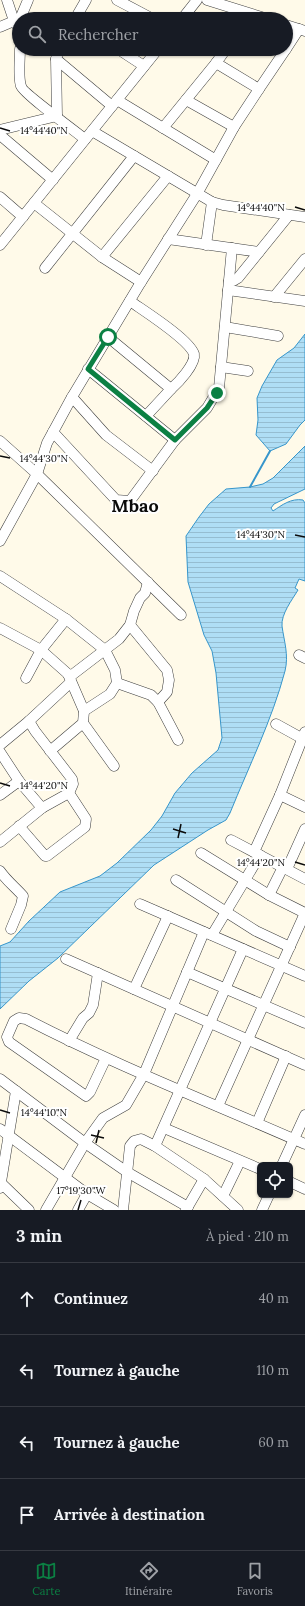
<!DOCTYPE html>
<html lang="fr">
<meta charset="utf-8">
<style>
body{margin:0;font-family:Lora,serif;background:#20242c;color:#f1f3f6}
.controls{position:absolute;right:12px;bottom:12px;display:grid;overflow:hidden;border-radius:6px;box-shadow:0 1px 3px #0004}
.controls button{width:36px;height:36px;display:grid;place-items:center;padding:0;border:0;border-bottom:1px solid #363941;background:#171b24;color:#f1f3f6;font:20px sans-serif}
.stop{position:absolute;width:12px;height:12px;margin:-9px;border:3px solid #0b8043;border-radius:50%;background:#fff}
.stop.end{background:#0b8043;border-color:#fff;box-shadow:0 1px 4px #0008}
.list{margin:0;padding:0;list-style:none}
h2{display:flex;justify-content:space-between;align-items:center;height:52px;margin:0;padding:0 16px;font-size:17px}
h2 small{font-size:13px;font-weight:400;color:#9ea1a6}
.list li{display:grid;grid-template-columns:26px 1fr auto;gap:12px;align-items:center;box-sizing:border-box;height:72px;padding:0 16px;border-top:1px solid #363941}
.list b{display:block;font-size:15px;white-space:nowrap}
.list em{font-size:13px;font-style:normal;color:#9ea1a6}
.icon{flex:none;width:22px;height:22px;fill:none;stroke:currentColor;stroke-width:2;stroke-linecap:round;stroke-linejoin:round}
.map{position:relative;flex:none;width:305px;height:1210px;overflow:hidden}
.search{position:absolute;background:#171b24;box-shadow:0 1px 3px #0004;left:12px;right:12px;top:12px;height:44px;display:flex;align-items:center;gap:10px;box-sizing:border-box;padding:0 14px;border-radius:22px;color:#9ea1a6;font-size:15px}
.sheet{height:340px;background:#171b24}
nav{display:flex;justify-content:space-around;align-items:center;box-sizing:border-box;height:56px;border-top:1px solid #363941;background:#171b24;font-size:11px;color:#9ea1a6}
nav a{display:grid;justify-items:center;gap:2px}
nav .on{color:#0b8043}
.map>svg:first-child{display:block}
.water{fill:url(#water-rules);stroke:#3796cb}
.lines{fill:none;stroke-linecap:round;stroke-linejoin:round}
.stream{stroke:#3796cb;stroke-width:2}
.minor-casing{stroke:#3e3e3e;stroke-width:11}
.minor{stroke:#fff;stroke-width:10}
.route{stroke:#0b8043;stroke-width:5}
.ticks{fill:none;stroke:#0b0b0b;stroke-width:1.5}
.labels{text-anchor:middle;stroke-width:4;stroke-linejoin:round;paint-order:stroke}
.district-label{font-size:18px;font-weight:bold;fill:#0b0b0b;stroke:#fff}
.ticks-label{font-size:10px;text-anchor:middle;fill:#0b0b0b;stroke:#fff;stroke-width:4;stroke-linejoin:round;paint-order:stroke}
</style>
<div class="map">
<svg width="305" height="1210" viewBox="0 0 305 1210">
<defs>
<pattern id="water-rules" width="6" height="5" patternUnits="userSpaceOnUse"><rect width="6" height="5" fill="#afdef5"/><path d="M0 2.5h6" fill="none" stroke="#95bdd1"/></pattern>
</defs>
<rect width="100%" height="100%" fill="#fffae9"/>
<g class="water">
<polygon points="305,334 305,420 300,425 286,444 270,451 256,435 258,420 257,398 262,386 277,360 294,348"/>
<path d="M305,446V489L274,504L271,508L273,511C282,505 291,498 303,500L305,503V581L299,579L295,588L298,590C292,600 281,614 282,626C284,641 289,655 285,671C272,720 249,766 230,813L226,820L208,830L154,865L58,958L29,981L0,1009V946L10,942L29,921L60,892L100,876L117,863L151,830L162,816L175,793L192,773L218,750L222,738L216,673L212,651L204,635L188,582L186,536L199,517L209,504L226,489L250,487L263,484L273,478Z"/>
</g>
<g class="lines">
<polyline class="stream" points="250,487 270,451"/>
<defs>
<g id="minor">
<polyline points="7,0 14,21 19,28"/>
<polyline points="117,0 153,19"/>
<polyline points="207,0 268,19"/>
<polyline points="20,19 28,0"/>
<polyline points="75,19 86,0"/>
<polyline points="182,19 197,0"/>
<polyline points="286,25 305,31"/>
<polyline points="0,27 14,21"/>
<path d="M20,49C20,58 18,78 21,86C22,92 76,132 85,139"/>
<polyline points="118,49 144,66"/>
<polyline points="286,49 299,29"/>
<polyline points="56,59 112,106"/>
<polyline points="259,89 286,49"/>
<polyline points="117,100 216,160"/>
<polyline points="186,100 234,127"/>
<polyline points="57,116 56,59 59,49"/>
<polyline points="163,128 216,63"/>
<polyline points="0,130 57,116"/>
<polyline points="92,131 212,202 223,205 305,217"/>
<polyline points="0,135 53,180"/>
<polyline points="0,197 23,217"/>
<polyline points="34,203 102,257 141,282"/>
<polyline points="168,239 259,252"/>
<polyline points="0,245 158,49"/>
<polyline points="206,245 212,202"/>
<polyline points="102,257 168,176"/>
<polyline points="45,268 134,156"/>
<polyline points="229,281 233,281 238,278 289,215"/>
<polyline points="228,290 305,301"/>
<polyline points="274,297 305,259"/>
<polyline points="225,327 278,336"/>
<path d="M108,337L171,389C178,383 196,364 194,354C189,339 144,311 130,301"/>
<polyline points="221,367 248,371"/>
<polyline points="88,369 175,440"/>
<polyline points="72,397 106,435 153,471"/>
<polyline points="146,416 171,389"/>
<polyline points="53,432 116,500 130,501 175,440 207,408 219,388 232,248"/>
<polyline points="0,441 37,474 181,615"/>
<polyline points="0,541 37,474 47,443 72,397 141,282 197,194 234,127 259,89 216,63 226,49"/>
<polyline points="0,576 66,619 105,650 115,670 117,683 110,694 84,711"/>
<polyline points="130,625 167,670 169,680 167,692 158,702"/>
<polyline points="0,628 41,650 68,674 72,675 119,639 130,625 134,611 140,598 145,593 148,582"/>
<polyline points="299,655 305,658"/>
<polyline points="26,678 41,650 66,619"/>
<polyline points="117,683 151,695 158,702 178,740"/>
<polyline points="83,723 114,766"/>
<polyline points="276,724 305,740"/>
<polyline points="0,745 29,721 71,682"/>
<polyline points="50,751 83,723 84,711 68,674"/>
<polyline points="0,752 19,781 42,808"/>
<polyline points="0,795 19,781"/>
<polyline points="280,795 305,807"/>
<polyline points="19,826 45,856 47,856 85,827 86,819 69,793"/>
<polyline points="231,840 305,879"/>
<polyline points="0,842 42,808 69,793 73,784 72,779 35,731 29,721"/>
<polyline points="254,852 280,795 305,732"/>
<polyline points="201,853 269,895 305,913"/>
<polyline points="287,869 305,829"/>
<path d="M0,871C7,881 15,887 23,896L21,905L11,929"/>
<polyline points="176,880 256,931 290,947"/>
<polyline points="269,895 283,867"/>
<polyline points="140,904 305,976"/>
<polyline points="212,935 260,855"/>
<polyline points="66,959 305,1065"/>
<polyline points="187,972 305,1023"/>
<polyline points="134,989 168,916"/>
<polyline points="69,1041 83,1018 89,1013 93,1005 98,973"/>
<path d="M106,1058L90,1092L86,1096L9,1042L7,1037L14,1021L19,1018L26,1019C117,1066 212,1103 305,1144"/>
<polyline points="0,1079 85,1143 127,1172 188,1207"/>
<polyline points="218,1106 305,913"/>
<polyline points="257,1123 286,1056"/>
<polyline points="164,1128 260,1169"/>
<polyline points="0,1129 87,1194 114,1210"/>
<polyline points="155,1146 243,949"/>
<polyline points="282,1165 305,1115"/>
<polyline points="290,1182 305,1189"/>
<polyline points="1,1183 29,1210"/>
<polyline points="0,1188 16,1091"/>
<polyline points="223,1196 240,1161"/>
<polyline points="46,1210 85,1143 103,1118 126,1105 144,1074 204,932"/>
<polyline points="78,1210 87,1194"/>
<polyline points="123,1210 130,1146 134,1141 141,1139 155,1146 204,1179 238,1210"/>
<polyline points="186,1210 204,1179"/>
<polyline points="262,1210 269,1195"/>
</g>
</defs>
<use href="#minor" class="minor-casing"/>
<use href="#minor" class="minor"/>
</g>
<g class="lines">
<polyline class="route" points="108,337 88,369 175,440 207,408 217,393"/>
</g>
<path class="ticks" d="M0,128L10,131M295,207L305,210M0,456L10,458M295,535L305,537M0,783L10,786M173,829L186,833M178,838L181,824M295,862L305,865M0,1110L10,1113M91,1135L104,1138M96,1143L99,1130M78,1210L81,1200"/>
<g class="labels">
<g class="district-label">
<text x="135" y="512">Mbao</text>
</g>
</g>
<g class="ticks-label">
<text x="44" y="134">14°44'40"N</text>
<text x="261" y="211">14°44'40"N</text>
<text x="44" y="462">14°44'30"N</text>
<text x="261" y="538">14°44'30"N</text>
<text x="44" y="789">14°44'20"N</text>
<text x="261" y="866">14°44'20"N</text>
<text x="44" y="1116">14°44'10"N</text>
<text x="81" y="1194">17°19'30"W</text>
</g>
</svg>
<div class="controls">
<button><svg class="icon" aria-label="locate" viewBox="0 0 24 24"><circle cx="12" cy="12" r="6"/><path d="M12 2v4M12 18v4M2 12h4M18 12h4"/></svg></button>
</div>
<div class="stop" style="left:108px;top:337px"></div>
<div class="stop end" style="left:217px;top:393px"></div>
<div class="search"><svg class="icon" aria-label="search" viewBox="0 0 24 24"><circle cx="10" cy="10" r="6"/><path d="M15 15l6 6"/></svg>Rechercher</div>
</div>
<section class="sheet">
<h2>3 min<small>À pied · 210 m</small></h2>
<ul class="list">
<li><svg class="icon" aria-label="ahead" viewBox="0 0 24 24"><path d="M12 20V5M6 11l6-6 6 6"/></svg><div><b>Continuez</b></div><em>40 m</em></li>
<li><svg class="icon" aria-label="left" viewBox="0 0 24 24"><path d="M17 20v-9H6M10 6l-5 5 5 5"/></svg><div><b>Tournez à gauche</b></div><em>110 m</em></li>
<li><svg class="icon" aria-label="left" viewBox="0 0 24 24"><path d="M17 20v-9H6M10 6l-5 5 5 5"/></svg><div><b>Tournez à gauche</b></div><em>60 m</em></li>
<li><svg class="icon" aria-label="arrive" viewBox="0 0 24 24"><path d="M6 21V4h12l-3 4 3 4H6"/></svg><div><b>Arrivée à destination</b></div></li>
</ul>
</section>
<nav>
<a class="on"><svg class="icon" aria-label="map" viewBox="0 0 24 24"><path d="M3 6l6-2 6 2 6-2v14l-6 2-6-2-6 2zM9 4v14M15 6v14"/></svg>Carte</a>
<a><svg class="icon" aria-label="directions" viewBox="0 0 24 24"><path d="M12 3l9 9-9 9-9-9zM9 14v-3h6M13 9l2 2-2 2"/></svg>Itinéraire</a>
<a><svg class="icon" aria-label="saved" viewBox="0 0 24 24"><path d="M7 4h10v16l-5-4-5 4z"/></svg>Favoris</a>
</nav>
